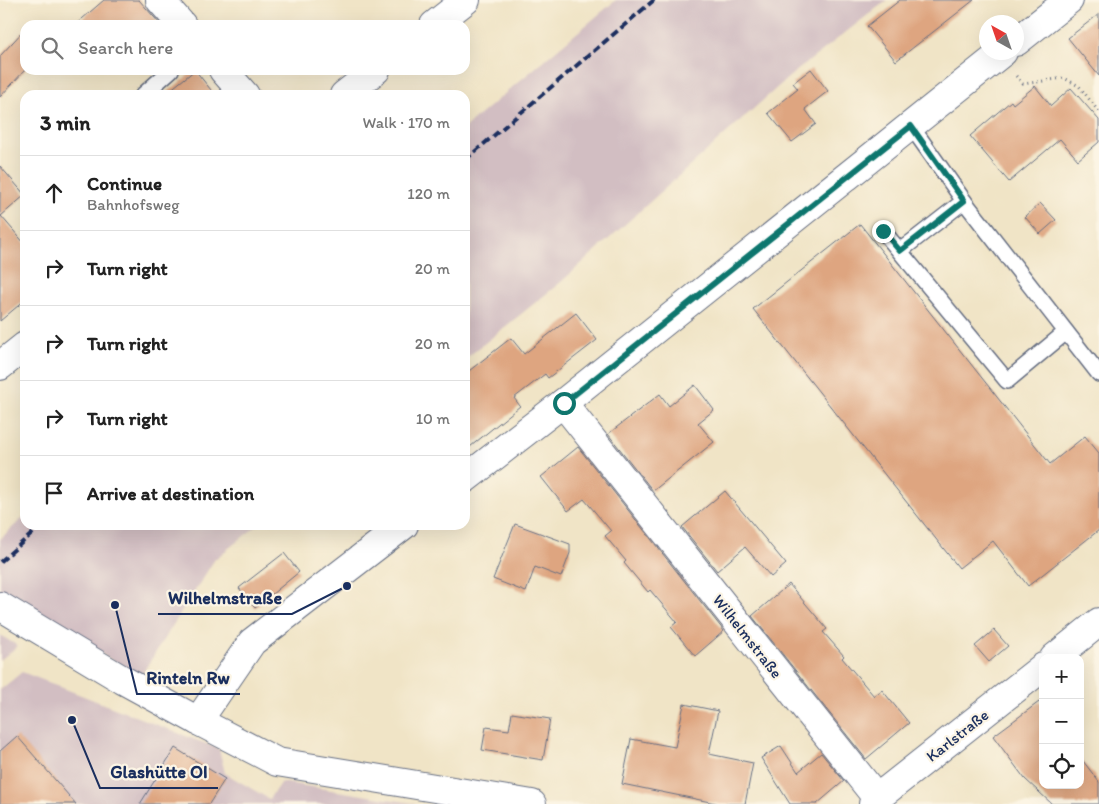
<!DOCTYPE html>
<meta charset="utf-8">
<style>
body{margin:0;font-family:Itim,sans-serif;background:#f6f6f6;color:#222}
.controls{position:absolute;right:15px;bottom:15px;display:grid;overflow:hidden;border-radius:10px;box-shadow:0 5px 20px #0002}
.controls button{width:45px;height:45px;display:grid;place-items:center;padding:0;border:0;border-bottom:1px solid #e0e0e0;background:#fff;color:#222;font:25px sans-serif}
.compass{position:absolute;left:979px;top:15px;width:45px;height:45px;border-radius:50%;background:#fff;box-shadow:0 5px 20px #0002;rotate:320deg}
.stop{position:absolute;width:15px;height:15px;margin:-11px;border:4px solid #0f766e;border-radius:50%;background:#fff}
.stop.end{background:#0f766e;border-color:#fff;box-shadow:0 1px 5px #0008}
.list{margin:0;padding:0;list-style:none}
h2{display:flex;justify-content:space-between;align-items:center;height:65px;margin:0;padding:0 20px;font-size:21px}
h2 small{font-size:16px;font-weight:400;color:#767676}
.list li{display:grid;grid-template-columns:32px 1fr auto;gap:15px;align-items:center;box-sizing:border-box;height:75px;padding:0 20px;border-top:1px solid #e0e0e0}
.list b{display:block;font-size:19px;white-space:nowrap}
.list p{margin:0;font-size:16px;white-space:nowrap;color:#767676}
.list em{font-size:16px;font-style:normal;color:#767676}
.icon{flex:none;width:28px;height:28px;fill:none;stroke:currentColor;stroke-width:2;stroke-linecap:round;stroke-linejoin:round}
.map{position:relative;flex:none;width:1099px;height:804px;overflow:hidden}
.search{position:absolute;background:#fff;box-shadow:0 5px 20px #0002;left:20px;top:20px;width:450px;height:55px;display:flex;align-items:center;gap:12px;box-sizing:border-box;padding:0 18px;border-radius:15px;color:#767676;font-size:19px}
.panel{position:absolute;background:#fff;box-shadow:0 5px 20px #0002;left:20px;top:90px;width:450px;height:440px;border-radius:15px}
.map>svg:first-child{display:block}
.industrial{fill:#d2bec2}
.building{fill:#dea580}
.lines{fill:none;stroke-linecap:round;stroke-linejoin:round}
.service-casing{stroke:#666e82;stroke-width:18}
.minor-casing{stroke:#666e82;stroke-width:30}
.tertiary-casing{stroke:#666e82;stroke-width:30}
.path{stroke:#666e82;stroke-width:3;stroke-dasharray:1 4;stroke-linecap:butt}
.service{stroke:#fff;stroke-width:15}
.minor{stroke:#fff;stroke-width:28}
.tertiary{stroke:#fff;stroke-width:28}
.rail{stroke:#1b2f5e;stroke-width:4;stroke-dasharray:8 4;stroke-linecap:butt}
.route{stroke:#0f766e;stroke-width:6}
.labels{text-anchor:middle;stroke-width:4.5;stroke-linejoin:round;paint-order:stroke}
.street-label{font-size:16px;fill:#1b2f5e;stroke:#fcf5e5}
.leader{fill:none;stroke:#1b2f5e;stroke-width:2}
.callout-dot{fill:#1b2f5e;stroke:#fcf5e5;stroke-width:2}
.callout-label{font-size:18px;text-anchor:middle;font-weight:bold;fill:#1b2f5e;stroke:#fcf5e5;stroke-width:4.5;stroke-linejoin:round;paint-order:stroke}
</style>
<div class="map">
<svg width="1099" height="804" viewBox="0 0 1099 804">
<rect width="100%" height="100%" fill="#fcf5e5"/>
<filter id="ink" filterUnits="userSpaceOnUse"><feTurbulence type="fractalNoise" baseFrequency=".02" numOctaves="2"/><feDisplacementMap in="SourceGraphic" scale="10" xChannelSelector="R" yChannelSelector="G"/><feConvolveMatrix kernelMatrix="1 2 1 2 8 2 1 2 1" color-interpolation-filters="sRGB"/></filter>
<filter id="wash" filterUnits="userSpaceOnUse"><feTurbulence type="fractalNoise" baseFrequency=".0096" numOctaves="4" result="noise"/><feDisplacementMap in="SourceGraphic" scale="20" xChannelSelector="R" yChannelSelector="G"/><feGaussianBlur stdDeviation="1.12" result="paint"/><feColorMatrix in="noise" values="0 0 0 0 0 0 0 0 0 0 0 0 0 0 0 0 0 1.4 0 .05"/><feComposite in="paint" operator="in"/></filter>
<g filter="url(#wash)">
<rect width="100%" height="100%" fill="#f0e4c6"/>
<g class="industrial">
<polygon points="616,0 887,0 790,76 561,282 465,359 465,127"/>
<polygon points="25,516 25,525 258,525 215,559 140,677 0,592 0,539"/>
<polygon points="0,635 18,646 0,660"/>
<polygon points="22,672 219,749 225,773 269,799 281,782 418,804 0,804 0,690"/>
</g>
<g id="blocks">
<g class="building">
<polygon points="104,0 139,0 161,25 75,25"/>
<polygon points="900,0 974,0 896,61 867,26"/>
<polygon points="1099,14 1099,76 1068,38"/>
<polygon points="25,29 25,70 0,97 0,56"/>
<polygon points="811,69 828,91 805,109 816,124 792,142 768,113 798,89 793,83"/>
<polygon points="195,70 215,95 164,95"/>
<polygon points="1035,86 1051,106 1071,88 1099,120 1099,142 1078,160 1060,139 1009,182 970,136 1011,101 1013,104"/>
<polygon points="0,166 25,195 1,216 25,244 25,300 0,321"/>
<polygon points="1040,203 1056,220 1040,234 1025,217"/>
<polygon points="860,224 1050,464 1085,436 1099,453 1099,530 1028,586 993,541 959,568 753,309"/>
<polygon points="576,313 597,340 548,378 545,374 514,398 520,406 465,451 465,374 511,338 524,354"/>
<polygon points="695,385 714,410 698,423 714,442 653,491 608,434 660,394 669,406"/>
<polygon points="578,447 724,631 695,656 671,627 677,622 650,590 648,592 624,563 626,561 605,536 611,531 584,499 568,511 541,477"/>
<polygon points="725,491 786,564 771,577 745,547 717,571 682,527"/>
<polygon points="515,524 570,544 570,553 561,577 535,567 526,592 493,579"/>
<polygon points="284,553 299,572 255,608 239,588"/>
<polygon points="789,584 827,629 823,632 844,656 842,658 874,696 882,690 909,723 866,759 752,616"/>
<polygon points="994,630 1008,646 989,662 975,646"/>
<polygon points="1039,702 1043,706 1043,785 1080,785 1080,757 1099,782 1099,804 1052,804 1025,779 993,736"/>
<polygon points="684,704 718,711 709,754 753,763 745,804 720,804 622,784 631,739 675,747"/>
<polygon points="512,713 550,719 543,760 482,750 486,727 509,730"/>
<polygon points="17,736 76,804 0,804 0,751"/>
<polygon points="781,746 798,772 821,753 844,781 817,804 790,804 761,758"/>
<polygon points="175,748 225,779 209,804 140,804"/>
</g>
</g>
</g>
<g filter="url(#ink)">
<use href="#blocks" fill-opacity="0" stroke="#666e82" stroke-width="1"/>
<g class="lines">
<defs>
<g id="service">
<polyline points="143,95 171,70"/>
<polyline points="911,126 964,201"/>
<polyline points="883,231 1007,381 1066,332"/>
<polyline points="900,251 964,201 1099,374"/>
</g>
<g id="minor">
<polyline points="160,0 182,25"/>
<polyline points="434,25 466,0"/>
<polyline points="223,70 245,95"/>
<polyline points="344,95 376,70"/>
<polyline points="0,366 25,346"/>
<polyline points="563,403 877,798"/>
<polyline points="1054,658 1099,622"/>
<polyline points="198,721 277,762 532,804"/>
<polyline points="873,804 877,798 1043,667"/>
</g>
<g id="tertiary">
<polyline points="1016,42 1069,0"/>
<polyline points="465,479 563,403 1003,52"/>
<polyline points="0,606 123,680 198,721 252,642 404,525"/>
</g>
</defs>
<use href="#service" class="service-casing"/>
<use href="#minor" class="minor-casing"/>
<use href="#tertiary" class="tertiary-casing"/>
<polyline class="path" points="1016,76 1023,84 1064,78 1079,86 1099,112"/>
<use href="#service" class="service"/>
<use href="#minor" class="minor"/>
<use href="#tertiary" class="tertiary"/>
<g class="rail">
<polyline points="465,160 654,0"/>
<polyline points="0,562 42,525"/>
</g>
</g>
</g>
<g class="lines" filter="url(#ink)">
<polyline class="route" points="564,403 911,126 964,201 900,251 883,231"/>
</g>
<g class="labels">
<g class="street-label">
<text transform="translate(748 636) rotate(52)" y="6">Wilhelmstraße</text>
<text transform="translate(957 735) rotate(-38)" y="6">Karlstraße</text>
</g>
</g>
<path class="leader" d="M347 586L292 614H158M115 605L137 694H240M72 720L100 788H218"/>
<g class="callout-dot">
<circle cx="347" cy="586" r="5"/>
<circle cx="115" cy="605" r="5"/>
<circle cx="72" cy="720" r="5"/>
</g>
<g class="callout-label">
<text x="225" y="604">Wilhelmstraße</text>
<text x="188" y="684">Rinteln Rw</text>
<text x="159" y="778">Glashütte OI</text>
</g>
</svg>
<div class="controls">
<button>+</button>
<button>−</button>
<button><svg class="icon" aria-label="locate" viewBox="0 0 24 24"><circle cx="12" cy="12" r="6"/><path d="M12 2v4M12 18v4M2 12h4M18 12h4"/></svg></button>
</div>
<svg class="compass" viewBox="-18 -18 36 36"><path d="M0-13l5 13h-10z" fill="#e53935"/><path d="M0 13l5-13h-10z" fill="#767676"/></svg>
<div class="stop" style="left:564px;top:403px"></div>
<div class="stop end" style="left:883px;top:231px"></div>
<div class="search"><svg class="icon" aria-label="search" viewBox="0 0 24 24"><circle cx="10" cy="10" r="6"/><path d="M15 15l6 6"/></svg>Search here</div>
<section class="panel">
<h2>3 min<small>Walk · 170 m</small></h2>
<ul class="list">
<li><svg class="icon" aria-label="ahead" viewBox="0 0 24 24"><path d="M12 20V5M6 11l6-6 6 6"/></svg><div><b>Continue</b><p>Bahnhofsweg</p></div><em>120 m</em></li>
<li><svg class="icon" aria-label="right" viewBox="0 0 24 24"><path d="M7 20v-9h11M14 6l5 5-5 5"/></svg><div><b>Turn right</b></div><em>20 m</em></li>
<li><svg class="icon" aria-label="right" viewBox="0 0 24 24"><path d="M7 20v-9h11M14 6l5 5-5 5"/></svg><div><b>Turn right</b></div><em>20 m</em></li>
<li><svg class="icon" aria-label="right" viewBox="0 0 24 24"><path d="M7 20v-9h11M14 6l5 5-5 5"/></svg><div><b>Turn right</b></div><em>10 m</em></li>
<li><svg class="icon" aria-label="arrive" viewBox="0 0 24 24"><path d="M6 21V4h12l-3 4 3 4H6"/></svg><div><b>Arrive at destination</b></div></li>
</ul>
</section>
</div>
